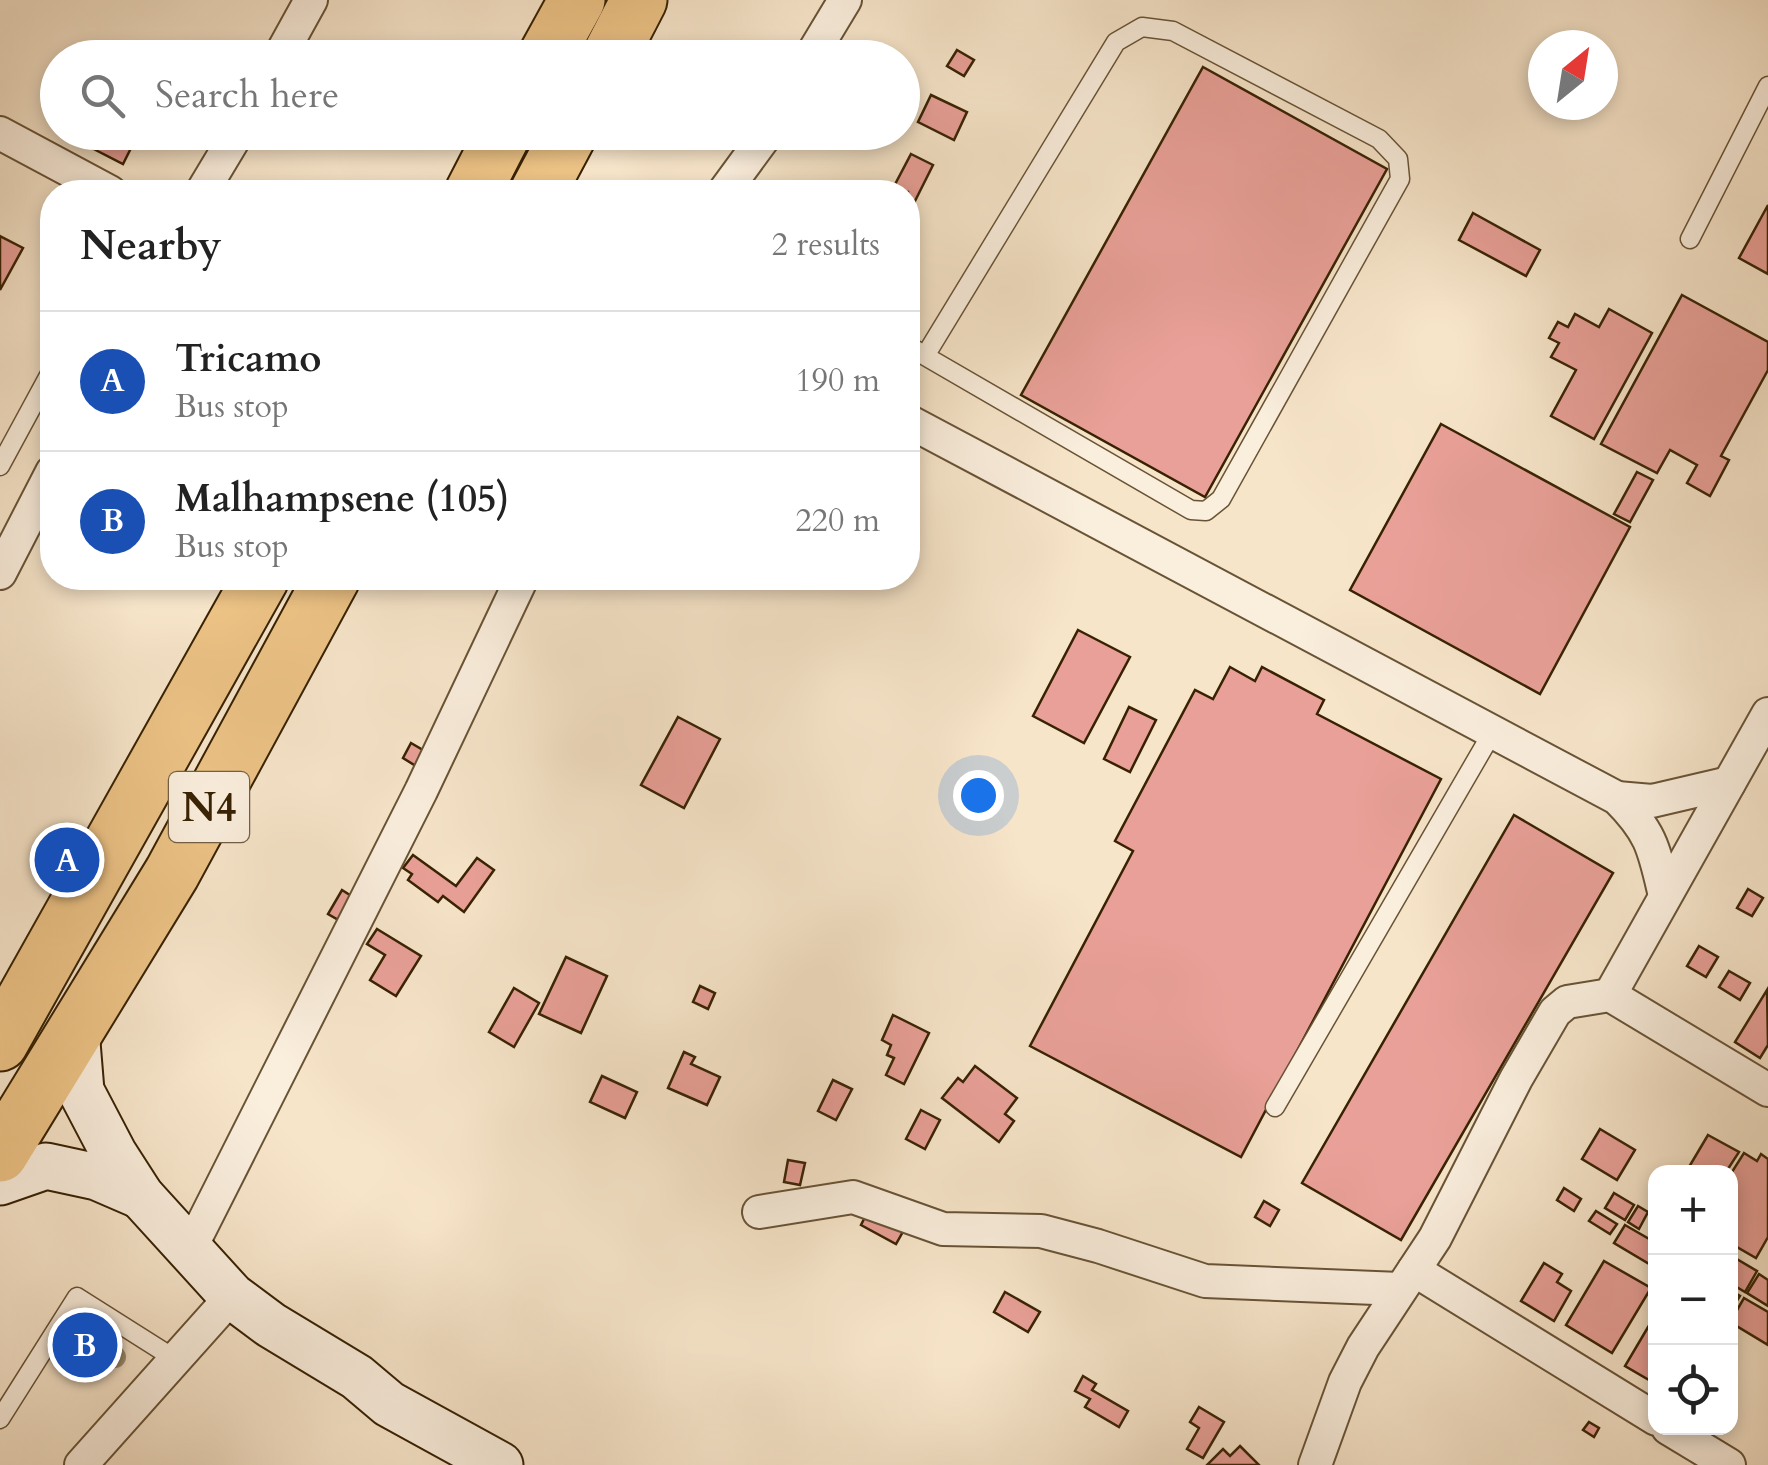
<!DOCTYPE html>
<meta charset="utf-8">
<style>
body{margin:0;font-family:Cardo,serif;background:#f6f6f6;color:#222}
.controls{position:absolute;right:30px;bottom:30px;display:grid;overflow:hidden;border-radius:20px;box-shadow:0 5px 15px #0003}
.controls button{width:90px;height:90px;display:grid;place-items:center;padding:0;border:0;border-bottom:2px solid #e0e0e0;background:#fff;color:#222;font:50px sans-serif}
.compass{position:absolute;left:1528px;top:30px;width:90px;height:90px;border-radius:50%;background:#fff;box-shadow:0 5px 15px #0003;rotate:30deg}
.you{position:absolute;left:978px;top:795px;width:35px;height:35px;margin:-25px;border:8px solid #fff;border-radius:50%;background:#1a73e8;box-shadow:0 0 0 15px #1a73e833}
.badge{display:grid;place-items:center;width:65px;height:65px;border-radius:50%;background:#8f2418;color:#fff;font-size:32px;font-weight:700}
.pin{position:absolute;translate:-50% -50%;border:5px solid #fff;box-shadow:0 2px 10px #0006}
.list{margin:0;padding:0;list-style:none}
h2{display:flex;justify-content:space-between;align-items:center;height:130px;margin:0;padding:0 40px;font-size:42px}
h2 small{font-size:32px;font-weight:400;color:#767676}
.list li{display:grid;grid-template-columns:65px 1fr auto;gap:30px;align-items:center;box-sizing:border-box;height:140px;padding:0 40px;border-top:2px solid #e0e0e0}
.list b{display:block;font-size:38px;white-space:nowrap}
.list p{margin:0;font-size:32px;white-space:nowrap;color:#767676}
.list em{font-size:32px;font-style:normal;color:#767676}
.icon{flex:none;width:55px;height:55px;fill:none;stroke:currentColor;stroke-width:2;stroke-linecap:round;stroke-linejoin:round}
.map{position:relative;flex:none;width:1768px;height:1465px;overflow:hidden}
.search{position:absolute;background:#fff;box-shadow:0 5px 15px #0003;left:40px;top:40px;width:880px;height:110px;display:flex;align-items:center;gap:25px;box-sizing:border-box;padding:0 35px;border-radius:55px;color:#767676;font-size:38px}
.panel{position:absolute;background:#fff;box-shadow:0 5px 15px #0003;left:40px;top:180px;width:880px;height:410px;border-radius:40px}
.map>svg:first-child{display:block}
.building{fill:#e9a098;stroke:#382203;stroke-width:2.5}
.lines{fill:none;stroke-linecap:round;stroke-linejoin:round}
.lane-casing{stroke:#685335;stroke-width:21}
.street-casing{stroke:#685335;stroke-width:36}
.secondary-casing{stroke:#382203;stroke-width:49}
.highway-casing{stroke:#382203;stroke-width:59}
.lane{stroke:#faeedd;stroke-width:18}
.street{stroke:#faeedd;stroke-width:32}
.secondary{stroke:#faeedd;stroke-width:45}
.highway{stroke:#ecc285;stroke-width:55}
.tree{fill:#a39575}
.labels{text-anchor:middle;stroke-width:8;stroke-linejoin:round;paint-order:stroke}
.shield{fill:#faeedd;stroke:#725f44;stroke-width:2.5}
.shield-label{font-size:40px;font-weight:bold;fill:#382203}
</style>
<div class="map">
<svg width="1768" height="1465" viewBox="0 0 1768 1465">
<rect width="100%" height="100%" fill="#f7e5ca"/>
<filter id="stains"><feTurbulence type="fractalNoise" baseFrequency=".002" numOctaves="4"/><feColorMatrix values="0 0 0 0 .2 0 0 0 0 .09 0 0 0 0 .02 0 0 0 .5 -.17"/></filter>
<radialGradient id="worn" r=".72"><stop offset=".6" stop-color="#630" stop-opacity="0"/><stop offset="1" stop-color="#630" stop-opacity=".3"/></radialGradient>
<g class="building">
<polygon points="957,50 974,60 964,76 947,66"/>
<polygon points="1203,67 1387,169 1205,497 1021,395"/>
<polygon points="931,95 967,112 954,140 918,122"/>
<polygon points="90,132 139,132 123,164 84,144"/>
<polygon points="911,154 933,165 908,215 908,192 891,192"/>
<polygon points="1768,205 1768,274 1739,258"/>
<polygon points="1473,213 1540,250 1526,276 1459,240"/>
<polygon points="0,236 23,248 0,290"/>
<polygon points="1682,295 1768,342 1768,370 1721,456 1729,460 1710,496 1687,483 1697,465 1670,450 1657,473 1601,444"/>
<polygon points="1609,309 1652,333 1594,439 1551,416 1576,370 1551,357 1559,343 1549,338 1558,322 1568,327 1575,314 1599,327"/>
<polygon points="1441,424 1630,527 1540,694 1350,590"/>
<polygon points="1637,472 1653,480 1630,522 1614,514"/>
<polygon points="1078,630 1130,657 1084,743 1033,716"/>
<polygon points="1230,667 1255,681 1262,667 1324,700 1317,714 1441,779 1241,1157 1030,1046 1133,851 1115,841 1195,690 1213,699"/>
<polygon points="1129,707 1156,720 1130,772 1104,759"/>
<polygon points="678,717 720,739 684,808 641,785"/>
<polygon points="411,743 428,753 419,768 403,758"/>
<polygon points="1514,815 1613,873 1401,1240 1302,1183"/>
<polygon points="413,855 456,886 477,858 494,870 464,912 443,896 438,902 408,880 412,874 403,868"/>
<polygon points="1748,889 1763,898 1752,916 1737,908"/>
<polygon points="342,890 356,899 342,922 328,914"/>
<polygon points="377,929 421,956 396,996 370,980 385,955 367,944"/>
<polygon points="1699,946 1718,957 1706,977 1687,966"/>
<polygon points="566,957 607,976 581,1033 539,1014"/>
<polygon points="1729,971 1750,983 1740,1000 1719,987"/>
<polygon points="700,986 715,993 708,1009 693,1002"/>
<polygon points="514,988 539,1003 514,1047 489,1032"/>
<polygon points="1767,990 1768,1045 1760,1058 1735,1042"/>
<polygon points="893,1015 929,1033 904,1084 886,1075 894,1058 887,1055 891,1045 882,1040"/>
<polygon points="684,1052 695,1057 691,1064 720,1077 707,1105 668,1088"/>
<polygon points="975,1066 1017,1098 1005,1114 1014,1121 999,1142 942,1098 958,1078 963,1082"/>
<polygon points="602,1076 637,1092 625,1118 590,1102"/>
<polygon points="833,1080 852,1089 836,1120 818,1111"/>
<polygon points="921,1110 940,1120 925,1149 906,1139"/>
<polygon points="1600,1129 1635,1150 1617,1180 1582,1159"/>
<polygon points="1708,1135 1739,1152 1726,1172 1686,1172"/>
<polygon points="1744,1153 1757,1161 1761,1154 1768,1159 1768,1237 1756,1258 1730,1243 1730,1175"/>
<polygon points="788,1160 805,1163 800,1185 784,1182"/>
<polygon points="1564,1188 1581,1199 1574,1211 1557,1200"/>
<polygon points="1614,1193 1634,1205 1625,1220 1605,1208"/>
<polygon points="1264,1201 1279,1210 1270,1226 1255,1217"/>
<polygon points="1638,1206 1648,1212 1639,1229 1628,1222"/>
<polygon points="869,1209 905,1228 896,1244 861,1225"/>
<polygon points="1596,1211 1617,1224 1610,1234 1589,1221"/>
<polygon points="1625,1225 1656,1243 1656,1268 1614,1243"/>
<polygon points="1730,1255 1757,1271 1745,1292 1730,1283"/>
<polygon points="1604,1261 1651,1288 1612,1353 1566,1325"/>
<polygon points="1544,1263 1562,1274 1557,1282 1571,1291 1554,1321 1521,1301"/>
<polygon points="1759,1274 1768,1280 1768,1306 1747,1293"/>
<polygon points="1730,1290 1740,1296 1730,1311"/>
<polygon points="1005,1292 1040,1312 1028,1332 994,1312"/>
<polygon points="1744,1298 1768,1312 1768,1345 1730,1322"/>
<polygon points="1654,1317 1656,1318 1656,1384 1625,1366"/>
<polygon points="1083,1376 1096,1384 1092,1390 1128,1411 1119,1427 1085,1407 1090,1399 1075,1391"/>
<polygon points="1199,1407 1224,1422 1203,1458 1187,1449 1199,1428 1190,1422"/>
<polygon points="1589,1422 1599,1428 1594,1437 1583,1430"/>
<polygon points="1240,1446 1259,1465 1207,1465 1223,1449 1230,1456"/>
</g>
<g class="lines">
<defs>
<g id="lane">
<polyline points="1690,239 1768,86"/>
<polyline points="908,345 925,356 1116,42 1142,27 1173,31 1379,139 1398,159 1400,179 1221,499 1206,511 1191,510 925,356"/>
<polyline points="0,466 52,370"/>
<polyline points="1275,1107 1492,733"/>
<polyline points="0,1419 77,1297 175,1359"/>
</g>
<g id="street">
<polyline points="279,58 311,0"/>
<polyline points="810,58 845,0"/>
<polyline points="0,133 110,192"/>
<polyline points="202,192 238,132"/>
<polyline points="724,192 768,132"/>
<path d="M908,421L1617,798C1652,833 1654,849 1665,896"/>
<polyline points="0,573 52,472"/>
<polyline points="1617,798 1652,801 1729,783"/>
<polyline points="1610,995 1768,714"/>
<polyline points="759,1212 853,1197 943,1229 1041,1231 1098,1246 1205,1281 1400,1289"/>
<polyline points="189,1251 421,791 522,578"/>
<polyline points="1414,1270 1656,1419"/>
<polyline points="1668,1428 1729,1465"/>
<polyline points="81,1465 232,1296"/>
<polyline points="1315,1465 1345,1382 1363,1347 1435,1238 1516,1079 1555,1012 1567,1002 1610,995 1768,1090"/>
</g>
<g id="secondary">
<polyline points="76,1030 81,1091 114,1154 141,1196 232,1296 271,1325 357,1377 389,1404 500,1465"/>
<polyline points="0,1182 46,1166 97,1177 141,1196"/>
</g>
<g id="highway">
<polyline points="545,58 577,0"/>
<polyline points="609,58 639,0"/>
<polyline points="473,192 504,132"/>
<polyline points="538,192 570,132"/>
<polyline points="0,1043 261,578"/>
<polyline points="0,1154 172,873 332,578"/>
</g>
</defs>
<use href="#lane" class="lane-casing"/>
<use href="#street" class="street-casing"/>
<use href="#secondary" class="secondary-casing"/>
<use href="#highway" class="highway-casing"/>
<use href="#lane" class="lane"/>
<use href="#street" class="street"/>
<use href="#secondary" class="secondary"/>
<use href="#highway" class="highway"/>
</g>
<circle class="tree" cx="115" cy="1357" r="11"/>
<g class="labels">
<rect class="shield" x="169" y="772" width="80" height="70" rx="8"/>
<g class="shield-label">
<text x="209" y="821">N4</text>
</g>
</g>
<rect width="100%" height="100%" filter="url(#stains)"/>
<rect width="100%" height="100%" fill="url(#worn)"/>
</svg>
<div class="controls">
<button>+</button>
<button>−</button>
<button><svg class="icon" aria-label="locate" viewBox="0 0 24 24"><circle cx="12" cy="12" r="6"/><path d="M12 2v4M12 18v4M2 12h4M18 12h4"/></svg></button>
</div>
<svg class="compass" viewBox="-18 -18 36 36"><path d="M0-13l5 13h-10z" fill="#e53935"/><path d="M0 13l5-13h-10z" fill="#767676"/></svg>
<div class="you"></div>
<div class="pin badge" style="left:67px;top:860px;background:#1a4fb4">A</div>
<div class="pin badge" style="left:85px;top:1345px;background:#1a4fb4">B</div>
<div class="search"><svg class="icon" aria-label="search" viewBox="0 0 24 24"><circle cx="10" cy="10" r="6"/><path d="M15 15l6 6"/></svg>Search here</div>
<section class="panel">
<h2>Nearby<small>2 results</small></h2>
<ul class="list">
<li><span class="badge" style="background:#1a4fb4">A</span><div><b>Tricamo</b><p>Bus stop</p></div><em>190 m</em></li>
<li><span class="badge" style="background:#1a4fb4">B</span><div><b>Malhampsene (105)</b><p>Bus stop</p></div><em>220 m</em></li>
</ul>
</section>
</div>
